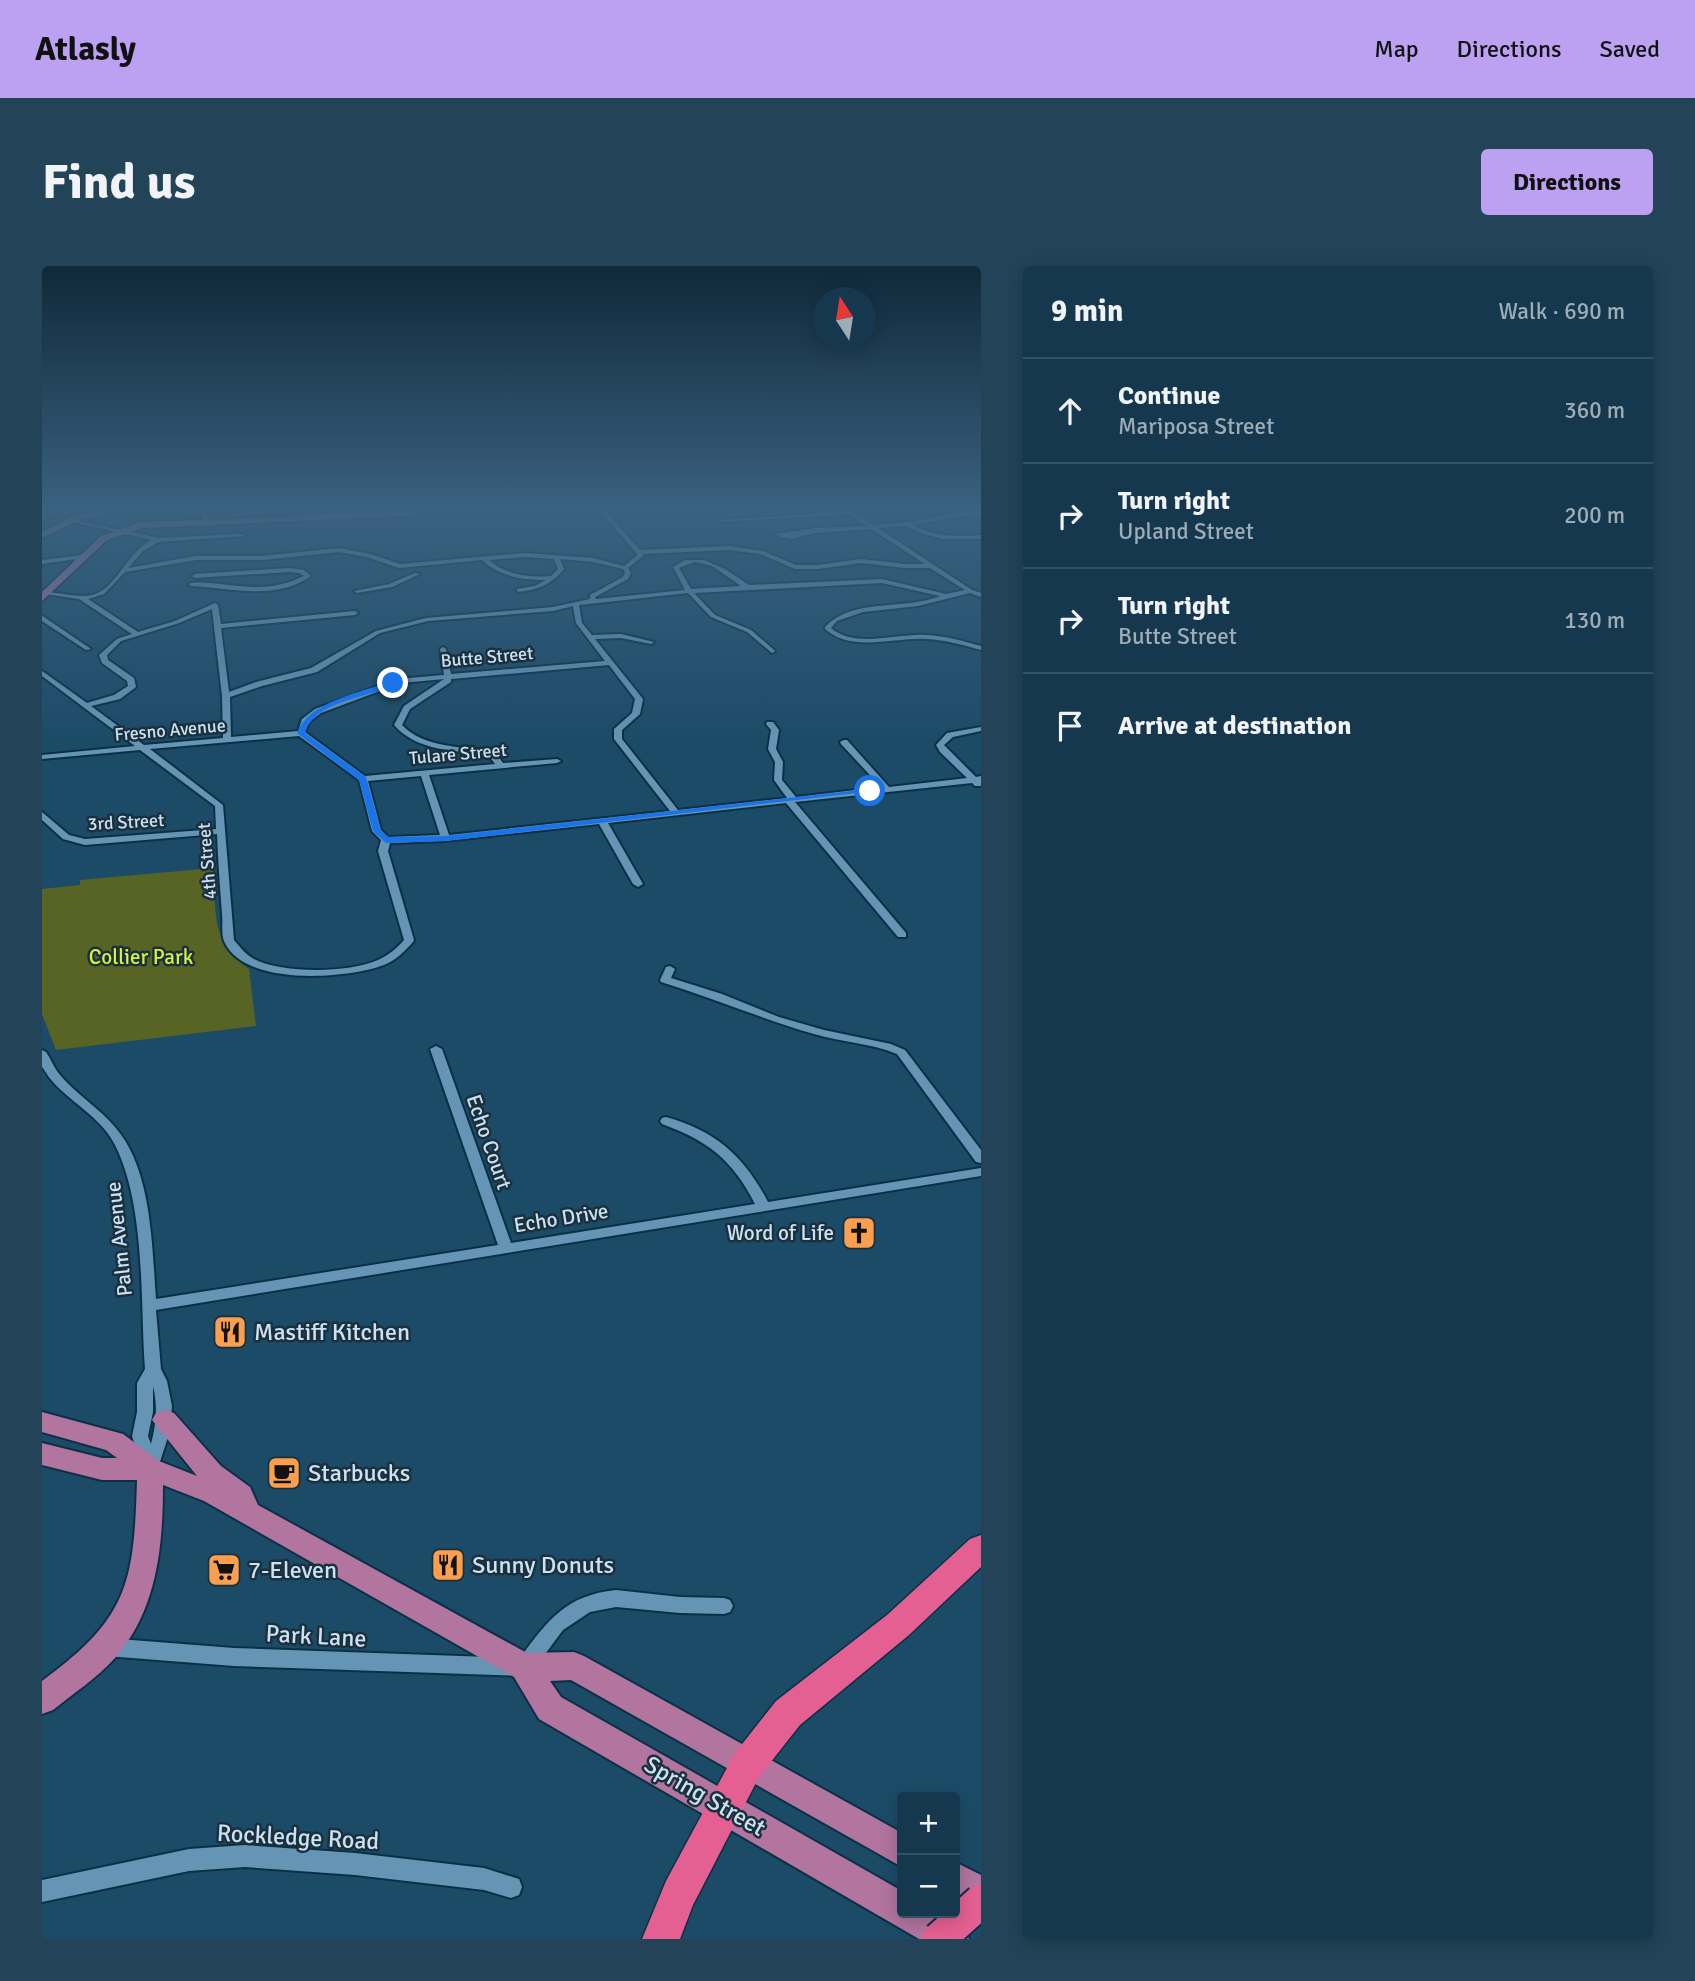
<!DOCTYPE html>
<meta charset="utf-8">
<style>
body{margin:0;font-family:Signika,sans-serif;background:#224358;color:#f1f3f6}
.controls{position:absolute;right:21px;bottom:21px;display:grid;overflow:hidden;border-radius:7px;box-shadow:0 4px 18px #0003}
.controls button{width:63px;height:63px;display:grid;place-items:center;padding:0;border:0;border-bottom:2px solid #345266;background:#15384e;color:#f1f3f6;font:35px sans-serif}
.compass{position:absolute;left:771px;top:21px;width:63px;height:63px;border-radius:50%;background:#15384e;box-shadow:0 4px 18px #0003;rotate:348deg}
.stop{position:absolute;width:21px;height:21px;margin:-16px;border:5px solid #1a73e8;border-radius:50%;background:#fff}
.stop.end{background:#1a73e8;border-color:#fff;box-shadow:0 2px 7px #0008}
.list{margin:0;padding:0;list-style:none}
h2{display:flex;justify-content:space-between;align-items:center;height:91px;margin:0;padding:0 28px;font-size:30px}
h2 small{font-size:23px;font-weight:400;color:#9dacb6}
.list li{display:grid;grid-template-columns:46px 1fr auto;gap:21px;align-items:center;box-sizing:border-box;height:105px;padding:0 28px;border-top:2px solid #345266}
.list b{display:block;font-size:26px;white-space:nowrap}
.list p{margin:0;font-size:23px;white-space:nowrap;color:#9dacb6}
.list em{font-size:23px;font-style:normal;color:#9dacb6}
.icon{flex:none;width:38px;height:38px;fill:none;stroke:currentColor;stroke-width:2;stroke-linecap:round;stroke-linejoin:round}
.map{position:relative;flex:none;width:939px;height:1673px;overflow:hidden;border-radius:7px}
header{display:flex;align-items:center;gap:42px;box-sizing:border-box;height:98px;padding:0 35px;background:#bca0f2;color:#111}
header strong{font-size:33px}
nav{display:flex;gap:38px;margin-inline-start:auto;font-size:24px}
.intro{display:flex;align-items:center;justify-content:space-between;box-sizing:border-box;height:168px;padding:0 42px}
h1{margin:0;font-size:49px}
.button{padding:18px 32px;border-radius:7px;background:#bca0f2;color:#111;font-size:24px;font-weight:700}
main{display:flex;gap:42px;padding:0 42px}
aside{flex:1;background:#15384e;border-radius:7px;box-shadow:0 4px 18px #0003}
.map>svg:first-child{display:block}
.green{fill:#576424}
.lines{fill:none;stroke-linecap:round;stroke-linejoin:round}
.minor-casing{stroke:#0b3045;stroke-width:4}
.major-casing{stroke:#0b3045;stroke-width:4}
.highway-casing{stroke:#0b3045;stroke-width:3}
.minor{fill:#6594b4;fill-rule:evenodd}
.major{fill:#b175a0;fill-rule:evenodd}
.highway{fill:#e46092;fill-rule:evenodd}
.highway-bridge-casing{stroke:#0b3045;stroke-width:37;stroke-linecap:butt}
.highway-bridge{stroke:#e46092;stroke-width:33}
.route{fill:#1a73e8}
.labels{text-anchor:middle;stroke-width:5;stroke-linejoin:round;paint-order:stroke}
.far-street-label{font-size:18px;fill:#cae2f4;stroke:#1b2f3c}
.park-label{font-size:21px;fill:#d3f241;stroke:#1b2f3c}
.street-label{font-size:21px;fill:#cae2f4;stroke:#1b2f3c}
.poi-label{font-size:21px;fill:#cae2f4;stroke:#1b2f3c;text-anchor:end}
.near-poi-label{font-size:24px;fill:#cae2f4;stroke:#1b2f3c;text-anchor:start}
.near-street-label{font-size:24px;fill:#cae2f4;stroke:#1b2f3c}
</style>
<header>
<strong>Atlasly</strong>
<nav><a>Map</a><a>Directions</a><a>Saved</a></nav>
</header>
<div class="intro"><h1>Find us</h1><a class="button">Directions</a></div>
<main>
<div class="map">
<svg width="939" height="1673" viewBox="0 0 939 1673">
<rect width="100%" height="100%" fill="#1c4b68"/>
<path class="green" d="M171,602C175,646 167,674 207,703L214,760L14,784L0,748V623L38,619V614Z"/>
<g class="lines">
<defs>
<g id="minor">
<polygon points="34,239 40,239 41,241 36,242"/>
<polygon points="158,239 164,239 168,260 163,259"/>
<path d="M553,239H558L598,284L687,280L721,285L754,299H776L819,293L863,298H883L829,263L772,267L750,273L738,271L733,268L773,262L825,260L806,248L679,256L676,254L800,246L789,239H796L832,259L870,256L913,247L939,245V249L913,251L871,259C892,271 915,271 939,269V273H901L881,268L864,260L836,262L930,324L939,327V331L928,327L876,340L821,346L795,355L789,362C813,383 856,367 885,369C903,370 921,375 939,380V384C921,379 903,374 885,373C852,371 810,387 783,363V361C811,331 862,345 898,330L840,317L652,327L673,349L709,364L732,384L733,385L730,387L705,366L669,351L646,327L537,339L540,357L550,369L579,368L612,376L609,378L579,372L553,373L601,433L598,448L580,464V473L636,544L745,532L732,514L733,496L726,483L729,464L724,458L725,456H731L737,464L734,483L741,496L740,514L754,531L839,521L799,478L798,476L802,474H805L847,521L925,512L898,486L894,479L905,467L939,461V465L911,471L902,479L934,511L939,510V520H933L930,517L753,536L864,667V671H856L744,537L566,557L601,618L596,621L591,618L557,558L403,575L348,577L346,585L372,674L371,676C362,686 354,694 342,699C305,713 201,721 182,675C179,668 181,656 180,648C178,622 176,595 175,568L43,579L21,573L0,554V546L27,569L43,573L174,563L173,540L98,484L0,493V489L93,480L0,410V405L45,437L72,429L86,420L85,415L60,397L57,389L75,373L90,368L37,333L3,328L6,326C19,327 37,332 50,329C75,323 85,285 110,274L26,255V253L117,272L200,268L203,270L117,276L101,285L86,302L154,290H220L297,282L328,288L358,298L483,287L551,292L582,300L596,289ZM687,284L718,288L753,303H776L819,297L863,302H888L923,324L904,328L840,313L707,319L683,303L662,294H643L631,301L643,324L554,333L553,331L586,313L589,307L586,302L601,290V288ZM297,286L325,291L357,302L440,294C458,311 481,314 504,314L493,320L474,323L476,326C496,324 510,318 522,303L518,293L551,296L581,303L583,307L581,311L548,329V333L511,341L384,352L334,365L269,402L214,416L187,426L179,362L313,349L316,347L313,345L179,358L176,339L173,337L133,355L96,366L46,333L62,328L83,306L154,294H220ZM483,291L512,293L516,303L509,310C487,312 464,309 447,294ZM653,296L670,300L699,320L649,323L637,302ZM531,340L534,357L563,395L409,408L404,383L401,381L398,383L402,409L355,413L273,443L260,453L256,465L189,471L188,431L220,420L275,406L338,367L386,355L511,345ZM170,343L180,430L181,472L102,479L49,440L78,433L94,421L92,412L66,394L65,389L79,375L137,357ZM567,399L593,433L590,447L572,463V473L628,545L407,569L387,509L515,497L519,495L515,493L461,497L453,486C422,480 383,483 360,459L368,443L409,416V413ZM402,413L362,440L352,459C375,486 415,484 447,490L453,498L323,510L263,466L267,456L279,447L359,417ZM257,470L317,514L330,565L339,574L336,585L362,674C354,683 347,689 336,694C306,707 242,708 212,693C204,689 198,681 192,674L181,539L108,483ZM379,510L398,569L346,571L339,564L326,515Z"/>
<polygon points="40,289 42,292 0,298 0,294"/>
<path d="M247,302L262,304L269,310C234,335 189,322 149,320L146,318C155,315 168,317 179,318C209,322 234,324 262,310L258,307L247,306L153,312L150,310L153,308Z"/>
<polygon points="373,307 378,308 350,321 315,327 312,325 347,318"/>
<polygon points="0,350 2,351 49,383 44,384 0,355"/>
<path d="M628,700L633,703L629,712L680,728L737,751L782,764L849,778L863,784L939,884V897L934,896L855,788C828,777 799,776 772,768C720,753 671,732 619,716L618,714L624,701Z"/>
<path d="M394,780L400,783L469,977L713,938C690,893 666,875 620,858L618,855L620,852L624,851C674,865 702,890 726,936L939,902V910L114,1044L119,1103L125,1115L130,1140L128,1165L114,1208L108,1210L102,1208L90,1170L95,1146V1117L103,1103C98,1035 104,941 73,879C59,850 25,835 6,810C6,809 0,801 0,801C0,796 0,789 0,784L4,786C9,793 12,802 18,809C34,828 57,842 73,861C110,903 110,980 114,1033L456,979L388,783ZM111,1120C116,1140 114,1159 109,1178L106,1170L111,1146Z"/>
<path d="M574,1324L638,1331L682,1332L688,1334L691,1340L688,1346L682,1348L638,1347L574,1341L548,1346L521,1364L489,1407L482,1410L192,1400L64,1390L57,1387L55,1381L57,1375L64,1372L192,1382L478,1392C506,1354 524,1329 574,1324Z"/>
<polygon points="203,1579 313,1587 442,1602 477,1613 480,1621 477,1629 469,1632 442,1624 313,1609 203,1601 147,1605 0,1636 0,1614 147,1583"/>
</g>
<g id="major">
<polygon points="87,239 105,239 37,254 0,272 0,266 31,250"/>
<polygon points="409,239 437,239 362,250 101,262 65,274 0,335 0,326 59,270 100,256 224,252"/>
<polygon points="42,241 39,246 0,249 0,243"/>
<path d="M123,1144L132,1147L179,1200L208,1221L216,1239L485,1387L532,1386L542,1390L860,1567V1601L529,1414L508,1415L519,1431L860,1625V1647C887,1647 915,1644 927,1673H877L497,1453L472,1411L162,1235L121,1219C121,1281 115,1344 73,1392C55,1412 32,1427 11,1444L0,1448V1415C86,1352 92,1318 95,1214H60L0,1199V1177L60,1192H75L64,1184L0,1166V1146L81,1168L117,1195L155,1210L110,1154L114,1147Z"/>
<polygon points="913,1596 939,1609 939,1644 913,1631"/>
</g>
<polygon id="highway" points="939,1269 939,1301 867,1369 758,1459 717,1511 651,1639 638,1673 600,1673 624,1615 693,1487 734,1435 845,1349 928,1273"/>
</defs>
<use href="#minor" class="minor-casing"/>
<use href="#major" class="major-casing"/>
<use href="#highway" class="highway-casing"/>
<use href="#minor" class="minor"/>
<use href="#major" class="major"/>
<use href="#highway" class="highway"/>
<defs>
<polyline id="highway-bridge" points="897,1673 939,1635"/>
</defs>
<use href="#highway-bridge" class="highway-bridge-casing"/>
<use href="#highway-bridge" class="highway-bridge"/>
</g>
<linearGradient id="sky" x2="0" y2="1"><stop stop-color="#0f2939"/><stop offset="0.51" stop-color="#3a6180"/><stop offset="1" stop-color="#3a6180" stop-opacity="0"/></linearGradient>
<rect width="939" height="473" fill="url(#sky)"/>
<path class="route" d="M348,416L354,417C327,433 274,433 263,467L324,511L339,565L347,571L403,570L828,523L832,525L403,575L344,577L331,565L317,514L255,467C266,436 319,426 348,416Z"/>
<defs>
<symbol id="church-square" viewBox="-11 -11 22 22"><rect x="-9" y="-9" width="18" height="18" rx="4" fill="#fa9f4f" stroke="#1b2f3c"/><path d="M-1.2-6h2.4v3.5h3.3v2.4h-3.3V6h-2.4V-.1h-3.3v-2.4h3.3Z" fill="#111"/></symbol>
<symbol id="restaurant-square" viewBox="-11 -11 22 22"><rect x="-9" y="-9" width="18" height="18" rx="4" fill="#fa9f4f" stroke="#1b2f3c"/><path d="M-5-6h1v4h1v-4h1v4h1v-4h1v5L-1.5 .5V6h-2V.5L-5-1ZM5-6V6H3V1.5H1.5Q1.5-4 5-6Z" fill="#111"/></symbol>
<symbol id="cafe-square" viewBox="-11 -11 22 22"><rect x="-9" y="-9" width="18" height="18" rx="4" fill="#fa9f4f" stroke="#1b2f3c"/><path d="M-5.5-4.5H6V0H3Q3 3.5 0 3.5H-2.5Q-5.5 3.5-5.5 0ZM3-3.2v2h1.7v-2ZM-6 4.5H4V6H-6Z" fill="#111"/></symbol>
<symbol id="supermarket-square" viewBox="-11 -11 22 22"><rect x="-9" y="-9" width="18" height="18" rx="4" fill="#fa9f4f" stroke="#1b2f3c"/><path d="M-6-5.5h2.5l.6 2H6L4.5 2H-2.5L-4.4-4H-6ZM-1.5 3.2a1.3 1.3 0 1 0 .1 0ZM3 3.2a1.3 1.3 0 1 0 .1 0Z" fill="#111"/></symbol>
</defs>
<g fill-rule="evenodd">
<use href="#church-square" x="798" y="948" width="38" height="38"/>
<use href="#restaurant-square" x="169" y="1047" width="38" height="38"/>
<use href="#cafe-square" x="223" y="1188" width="38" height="38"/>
<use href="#restaurant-square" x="387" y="1280" width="38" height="38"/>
<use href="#supermarket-square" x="163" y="1285" width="38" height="38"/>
</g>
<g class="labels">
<g class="far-street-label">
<text transform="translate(445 391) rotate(-5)" y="6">Butte Street</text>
<text transform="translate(128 464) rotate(-5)" y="6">Fresno Avenue</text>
<text transform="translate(416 488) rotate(-5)" y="6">Tulare Street</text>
<text transform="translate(84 556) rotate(-3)" y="6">3rd Street</text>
<text transform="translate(165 595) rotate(-95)" y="6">4th Street</text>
</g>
<g class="park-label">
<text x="99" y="698">Collier Park</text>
</g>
<g class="street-label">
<text transform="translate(447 876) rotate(71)" y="7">Echo Court</text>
<text transform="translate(519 952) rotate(-9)" y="7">Echo Drive</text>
<text transform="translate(77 973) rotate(-96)" y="7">Palm Avenue</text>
</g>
<g class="poi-label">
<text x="792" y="974">Word of Life</text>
</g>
<g class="near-poi-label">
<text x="212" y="1074">Mastiff Kitchen</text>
<text x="266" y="1215">Starbucks</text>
<text x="430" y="1307">Sunny Donuts</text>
<text x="206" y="1312">7-Eleven</text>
</g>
<g class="near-street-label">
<text transform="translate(274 1370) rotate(3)" y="8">Park Lane</text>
<text transform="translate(663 1530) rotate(30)" y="8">Spring Street</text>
<text transform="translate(256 1571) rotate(3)" y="8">Rockledge Road</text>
</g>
</g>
</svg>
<div class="controls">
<button>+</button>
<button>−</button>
</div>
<svg class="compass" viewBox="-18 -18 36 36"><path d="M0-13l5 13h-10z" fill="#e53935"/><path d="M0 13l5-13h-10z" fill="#9dacb6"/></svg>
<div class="stop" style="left:828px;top:525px"></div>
<div class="stop end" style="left:351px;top:417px"></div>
</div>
<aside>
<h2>9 min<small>Walk · 690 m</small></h2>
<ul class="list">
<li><svg class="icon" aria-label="ahead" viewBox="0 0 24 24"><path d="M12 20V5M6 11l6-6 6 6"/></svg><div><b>Continue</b><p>Mariposa Street</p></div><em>360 m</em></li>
<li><svg class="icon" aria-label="right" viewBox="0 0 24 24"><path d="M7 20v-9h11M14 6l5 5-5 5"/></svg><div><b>Turn right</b><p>Upland Street</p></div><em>200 m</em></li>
<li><svg class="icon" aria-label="right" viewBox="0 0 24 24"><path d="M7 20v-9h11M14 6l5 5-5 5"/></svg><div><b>Turn right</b><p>Butte Street</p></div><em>130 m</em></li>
<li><svg class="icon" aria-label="arrive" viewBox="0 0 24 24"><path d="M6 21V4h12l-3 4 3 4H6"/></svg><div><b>Arrive at destination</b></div></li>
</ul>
</aside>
</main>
